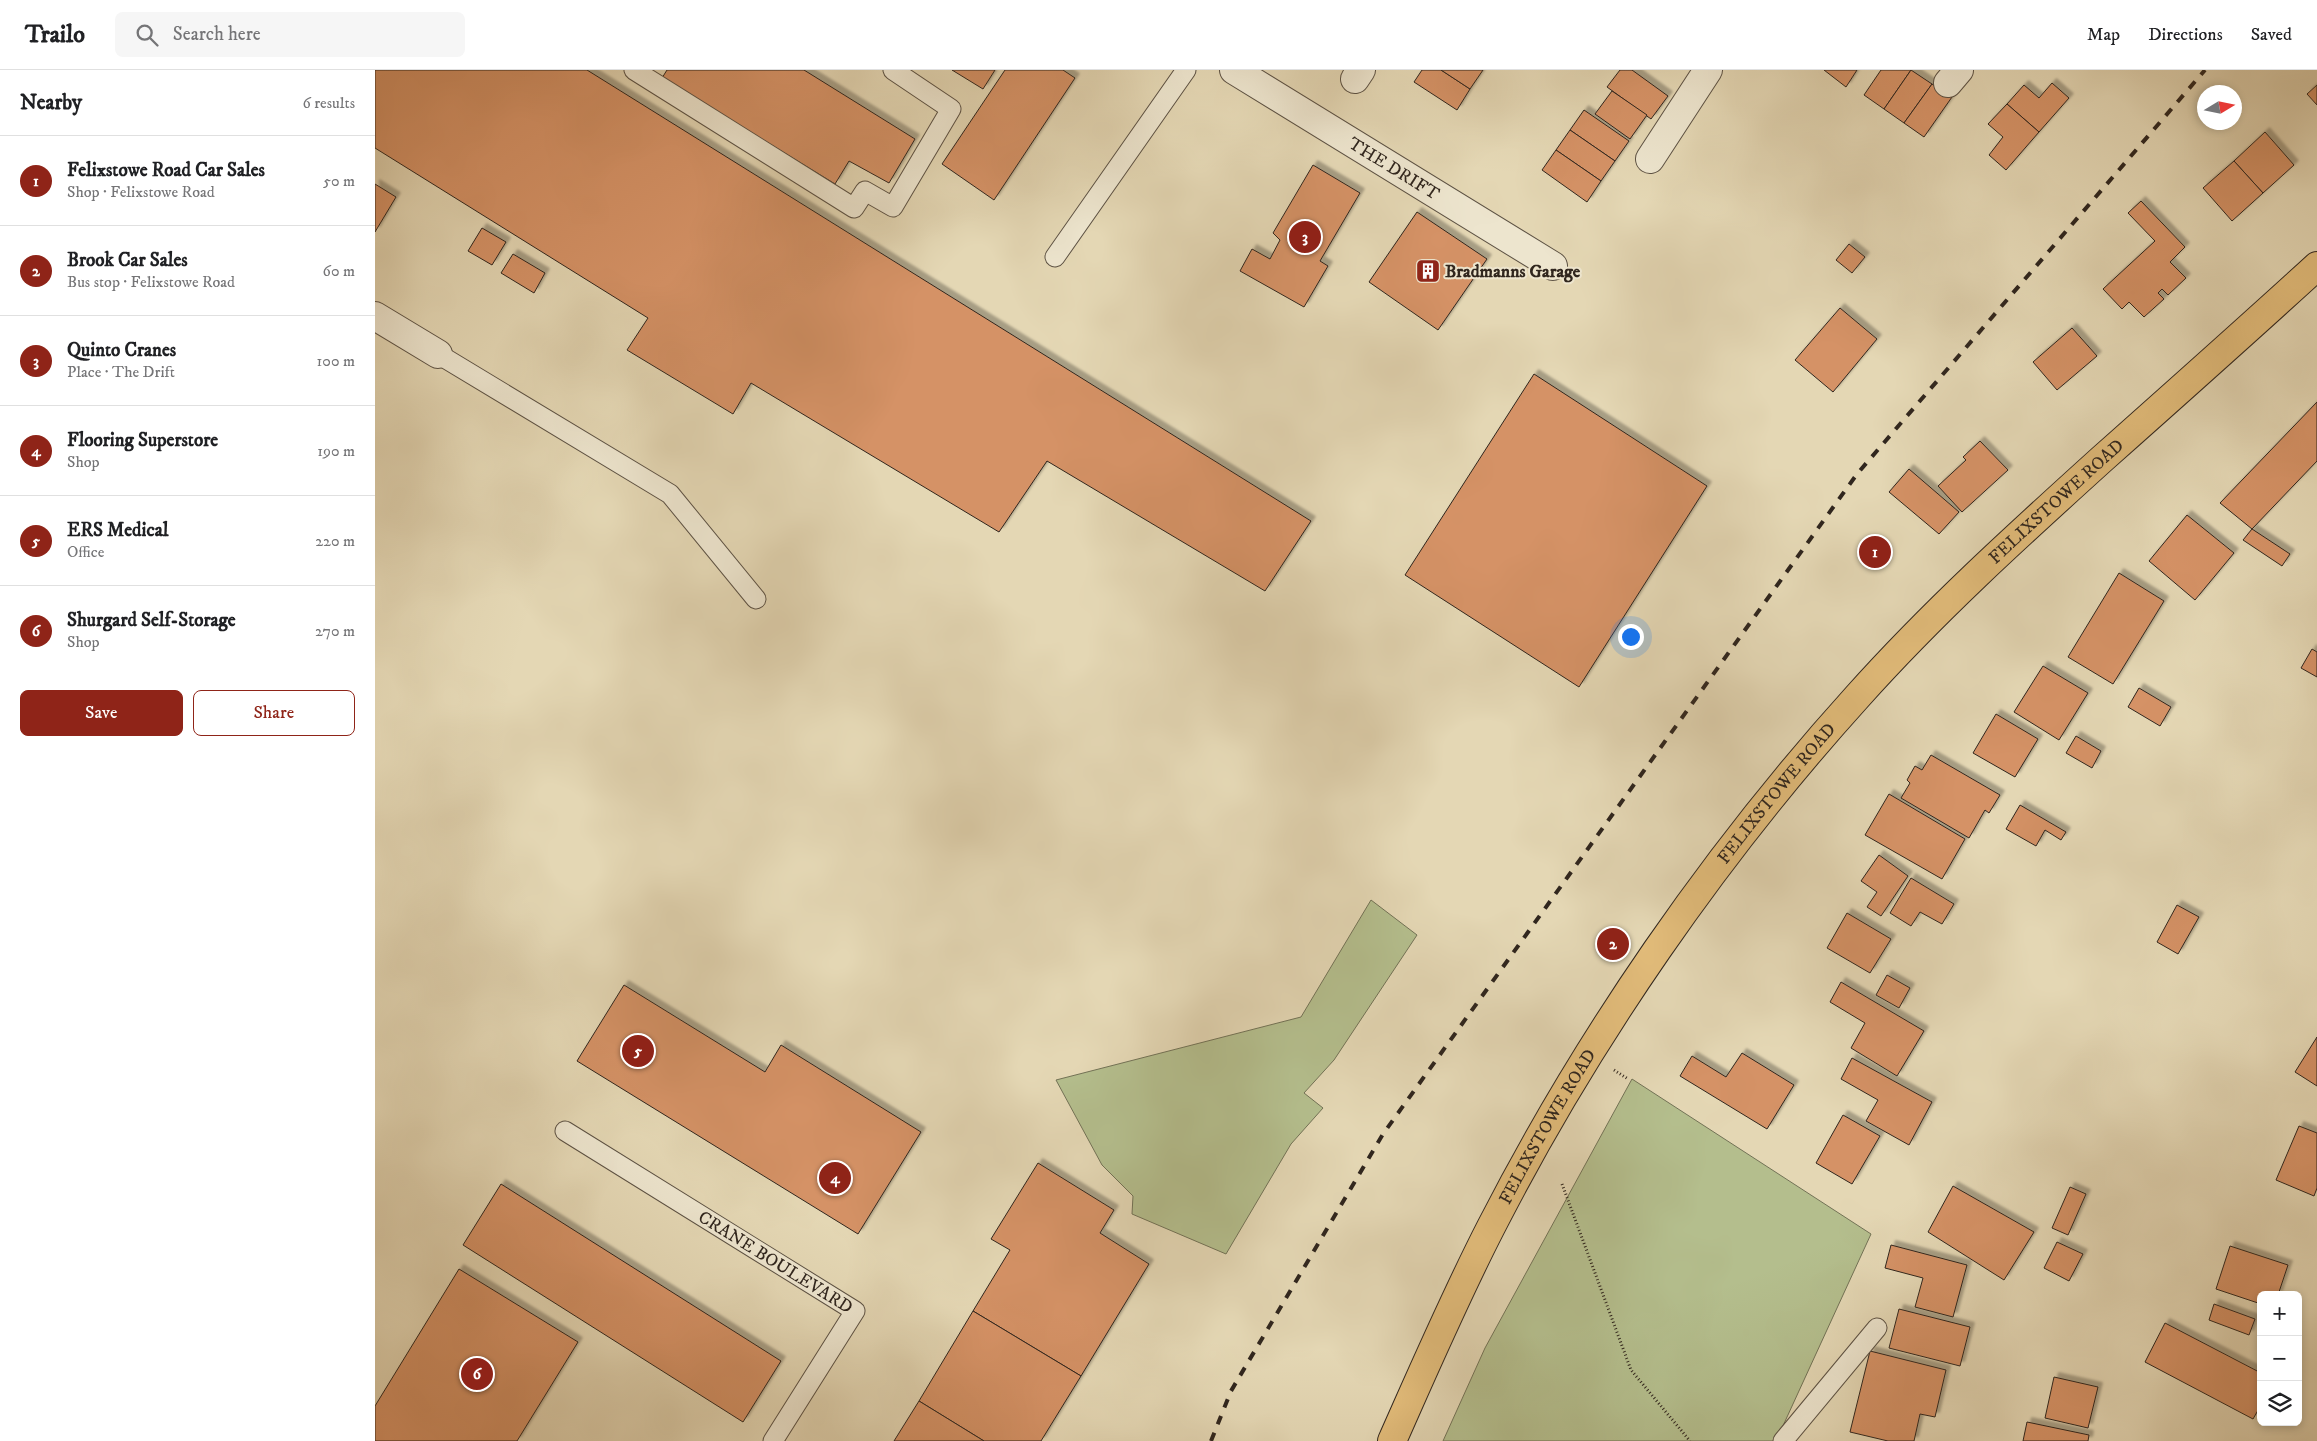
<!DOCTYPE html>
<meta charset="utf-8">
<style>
body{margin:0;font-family:"IM FELL DW Pica",serif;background:#f6f6f6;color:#202124}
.controls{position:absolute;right:15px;bottom:15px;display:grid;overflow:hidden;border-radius:8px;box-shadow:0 2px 8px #0003}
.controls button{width:45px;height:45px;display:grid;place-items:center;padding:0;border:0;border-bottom:1px solid #e0e0e0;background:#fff;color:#202124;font:25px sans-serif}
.compass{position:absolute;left:1822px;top:15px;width:45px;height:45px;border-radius:50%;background:#fff;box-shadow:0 2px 8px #0003;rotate:80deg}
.you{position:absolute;left:1255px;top:566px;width:18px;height:18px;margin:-12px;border:4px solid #fff;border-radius:50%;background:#1a73e8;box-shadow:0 0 0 8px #1a73e833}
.badge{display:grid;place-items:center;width:32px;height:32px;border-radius:50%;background:#8f2418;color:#fff;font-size:16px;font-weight:700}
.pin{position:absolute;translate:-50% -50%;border:2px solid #fff;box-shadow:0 1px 5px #0006}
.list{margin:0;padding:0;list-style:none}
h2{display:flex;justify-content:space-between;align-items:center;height:65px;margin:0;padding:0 20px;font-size:21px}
h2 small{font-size:16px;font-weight:400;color:#757577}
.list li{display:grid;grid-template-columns:32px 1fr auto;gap:15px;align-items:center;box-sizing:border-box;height:90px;padding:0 20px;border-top:1px solid #e0e0e0}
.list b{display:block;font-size:19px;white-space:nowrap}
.list p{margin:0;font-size:16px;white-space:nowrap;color:#757577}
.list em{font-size:16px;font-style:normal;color:#757577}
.actions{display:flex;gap:10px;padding:15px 20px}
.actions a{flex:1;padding:11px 0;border:1px solid #8f2418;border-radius:8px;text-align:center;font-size:18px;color:#8f2418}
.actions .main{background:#8f2418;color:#fff}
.icon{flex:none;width:28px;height:28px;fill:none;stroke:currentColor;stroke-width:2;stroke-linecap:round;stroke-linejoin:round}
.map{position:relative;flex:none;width:1942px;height:1371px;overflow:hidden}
header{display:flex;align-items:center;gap:30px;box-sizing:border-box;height:70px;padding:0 25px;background:#fff;border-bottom:1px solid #e0e0e0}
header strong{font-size:24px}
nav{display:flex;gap:28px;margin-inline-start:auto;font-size:18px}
.search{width:350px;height:45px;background:#f6f6f6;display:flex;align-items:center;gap:12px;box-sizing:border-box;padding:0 18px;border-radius:8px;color:#757577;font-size:19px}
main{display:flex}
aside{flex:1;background:#fff}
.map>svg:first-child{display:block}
.green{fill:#b4be8d;stroke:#727256}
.building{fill:#d59266;stroke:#30261e;filter:url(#shadow)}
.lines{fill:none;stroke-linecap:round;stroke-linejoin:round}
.service-casing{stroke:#5d5244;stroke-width:21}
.minor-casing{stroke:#5d5244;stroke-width:30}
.primary-casing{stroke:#30261e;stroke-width:30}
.path{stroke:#30261e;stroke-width:3;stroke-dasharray:1 2.5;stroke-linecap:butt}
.service{stroke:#ede5ce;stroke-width:19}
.minor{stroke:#ede5ce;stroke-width:28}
.primary{stroke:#e2bc7a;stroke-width:28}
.rail{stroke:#30261e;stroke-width:4;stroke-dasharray:9 9;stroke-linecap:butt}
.labels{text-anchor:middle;stroke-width:4;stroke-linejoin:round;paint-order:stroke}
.street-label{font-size:18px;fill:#30261e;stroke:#ede5ce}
.poi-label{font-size:18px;font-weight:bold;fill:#30261e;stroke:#ede5ce;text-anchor:start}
</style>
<header>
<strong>Trailo</strong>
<div class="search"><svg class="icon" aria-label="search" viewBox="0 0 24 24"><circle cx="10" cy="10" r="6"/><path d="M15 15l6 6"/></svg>Search here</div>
<nav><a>Map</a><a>Directions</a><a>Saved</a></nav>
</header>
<main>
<aside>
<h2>Nearby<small>6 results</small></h2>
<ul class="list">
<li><span class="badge">1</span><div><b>Felixstowe Road Car Sales</b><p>Shop · Felixstowe Road</p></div><em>50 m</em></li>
<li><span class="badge">2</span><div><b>Brook Car Sales</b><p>Bus stop · Felixstowe Road</p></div><em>60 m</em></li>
<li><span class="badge">3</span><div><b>Quinto Cranes</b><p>Place · The Drift</p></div><em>100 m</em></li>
<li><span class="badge">4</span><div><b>Flooring Superstore</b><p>Shop</p></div><em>190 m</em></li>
<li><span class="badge">5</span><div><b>ERS Medical</b><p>Office</p></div><em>220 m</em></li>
<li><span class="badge">6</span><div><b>Shurgard Self-Storage</b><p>Shop</p></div><em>270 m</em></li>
</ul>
<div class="actions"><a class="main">Save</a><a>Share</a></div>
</aside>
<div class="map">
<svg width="1942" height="1371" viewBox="0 0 1942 1371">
<defs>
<filter id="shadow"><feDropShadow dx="4.5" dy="-4.5" stdDeviation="1" flood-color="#0004"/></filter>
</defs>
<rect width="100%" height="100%" fill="#e4d7b4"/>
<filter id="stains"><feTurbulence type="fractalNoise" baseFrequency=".004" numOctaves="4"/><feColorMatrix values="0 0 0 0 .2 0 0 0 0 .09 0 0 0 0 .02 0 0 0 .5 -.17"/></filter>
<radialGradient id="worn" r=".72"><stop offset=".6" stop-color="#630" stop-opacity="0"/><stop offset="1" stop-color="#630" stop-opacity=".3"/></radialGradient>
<g class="green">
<polygon points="996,830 1042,865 959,990 929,1023 948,1038 916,1074 851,1184 757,1144 758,1126 727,1095 681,1010 926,947"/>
<polygon points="1257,1009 1496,1164 1401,1371 1068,1371 1110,1278"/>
</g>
<g class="building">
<polygon points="0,0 212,0 936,451 890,521 672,391 624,462 376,313 358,344 252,280 273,248 0,78"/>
<polygon points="292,0 429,0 540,69 514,113 474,91 460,114 287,8"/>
<polygon points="577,0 620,0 608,19"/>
<polygon points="630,0 688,0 700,8 619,130 567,94"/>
<polygon points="1047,0 1066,0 1095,19 1082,40 1039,12"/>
<polygon points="1066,0 1108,0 1095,19"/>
<polygon points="1245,0 1257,0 1293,26 1276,49 1232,17"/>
<polygon points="1449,0 1482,0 1471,17"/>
<polygon points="1506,0 1536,0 1509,39 1489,25"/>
<polygon points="1536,0 1557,14 1529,53 1509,39"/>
<polygon points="1677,13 1694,28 1664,62 1632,34 1649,15 1664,28"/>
<polygon points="1557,14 1577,27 1549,67 1529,53"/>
<polygon points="1942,15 1942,35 1932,24"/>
<polygon points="1237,21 1272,45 1255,69 1220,44"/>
<polygon points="1632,34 1664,62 1631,100 1614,85 1628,67 1613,54"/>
<polygon points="1209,40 1254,71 1240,91 1195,60"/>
<polygon points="1195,60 1240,91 1226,111 1181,80"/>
<polygon points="1890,62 1919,95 1888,123 1859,91"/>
<polygon points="1181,80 1226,111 1212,132 1167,100"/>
<polygon points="1859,91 1888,123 1857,151 1828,118"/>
<polygon points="938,95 985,123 945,191 953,196 929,237 865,201 877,179 895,189 905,170 898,163"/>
<polygon points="0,114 21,127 0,162"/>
<polygon points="1766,131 1810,177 1795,192 1811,208 1793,225 1787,219 1783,223 1789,229 1769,247 1754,232 1747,239 1728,219 1780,171 1753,143"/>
<polygon points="1042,142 1112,189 1063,260 994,212"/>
<polygon points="107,158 131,172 117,195 93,181"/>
<polygon points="1474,174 1490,187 1477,203 1461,190"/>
<polygon points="138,184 170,203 159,223 126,203"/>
<polygon points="1465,238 1502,269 1458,322 1420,290"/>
<polygon points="1697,258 1722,286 1682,320 1658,292"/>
<polygon points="1159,304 1332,416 1204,617 1030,505"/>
<polygon points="1942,332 1942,391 1877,459 1845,433"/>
<polygon points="1605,371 1633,400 1587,442 1563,416 1591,390 1588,387"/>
<polygon points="1534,399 1584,442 1564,464 1514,422"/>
<polygon points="1812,445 1859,483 1820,530 1774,491"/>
<polygon points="1877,459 1915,484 1907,496 1868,470"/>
<polygon points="1744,503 1789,531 1738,614 1693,587"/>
<polygon points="1937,579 1942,582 1942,607 1926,598"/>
<polygon points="1668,596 1713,623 1684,670 1639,642"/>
<polygon points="1764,618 1796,637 1785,656 1753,637"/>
<polygon points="1621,644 1663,669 1640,707 1598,683"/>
<polygon points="1701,666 1726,681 1717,698 1691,683"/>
<polygon points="1556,685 1625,725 1614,743 1610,740 1594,768 1526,728 1535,713 1532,710 1540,696 1547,700"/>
<polygon points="1514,724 1590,769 1567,809 1490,765"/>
<polygon points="1645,735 1691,762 1686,770 1670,760 1661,776 1631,759"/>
<polygon points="1504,785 1533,806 1506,846 1492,837 1502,822 1486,811"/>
<polygon points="1536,808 1579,834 1567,854 1545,842 1536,856 1515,843"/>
<polygon points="1802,835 1824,847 1803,884 1782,872"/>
<polygon points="1472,843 1516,869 1495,903 1452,878"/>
<polygon points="1512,905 1535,918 1524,938 1501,925"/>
<polygon points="1466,912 1549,961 1522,1006 1476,978 1490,953 1455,932"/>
<polygon points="249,915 390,1002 406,975 546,1062 483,1164 202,991"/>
<polygon points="1942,967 1942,1016 1920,1002"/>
<polygon points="1367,983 1419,1015 1392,1059 1305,1006 1317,986 1351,1007"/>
<polygon points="1477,988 1557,1032 1534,1075 1491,1051 1503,1030 1466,1009"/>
<polygon points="1468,1045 1505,1066 1477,1114 1441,1093"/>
<polygon points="1924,1056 1942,1063 1942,1118 1939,1126 1901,1110"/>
<polygon points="663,1093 739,1140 725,1163 774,1194 706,1306 598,1241 635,1180 616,1169"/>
<polygon points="126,1114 406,1291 368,1352 88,1175"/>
<polygon points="1578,1116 1659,1162 1629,1210 1553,1162"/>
<polygon points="1695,1117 1711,1124 1693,1165 1677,1158"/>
<polygon points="1682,1172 1708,1184 1694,1211 1669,1198"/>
<polygon points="1516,1175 1592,1195 1578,1247 1540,1237 1548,1208 1510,1198"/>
<polygon points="1855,1176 1913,1195 1903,1225 1886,1225 1886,1234 1841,1219"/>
<polygon points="84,1199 203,1272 142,1371 0,1371 0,1336"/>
<polygon points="1839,1234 1880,1249 1874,1265 1834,1250"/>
<polygon points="1524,1239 1595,1257 1585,1296 1514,1278"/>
<polygon points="598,1241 706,1306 666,1371 609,1371 544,1331"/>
<polygon points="1790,1253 1886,1303 1886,1335 1878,1349 1770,1292"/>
<polygon points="1495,1281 1571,1300 1560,1347 1545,1344 1539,1371 1513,1371 1475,1362"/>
<polygon points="1679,1307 1723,1317 1713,1358 1670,1348"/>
<polygon points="544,1331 609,1371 519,1371"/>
<polygon points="1652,1352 1714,1365 1713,1371 1648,1371"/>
</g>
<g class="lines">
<defs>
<g id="service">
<polyline points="259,0 479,138 490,121 518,137 576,39 518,0"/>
<polyline points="680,187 811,0"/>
<polyline points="63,284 295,424 381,529"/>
<path id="s1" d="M190,1061L480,1241L398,1371"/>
<polyline points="1408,1371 1502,1258"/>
</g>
<g id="minor">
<path id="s2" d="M859,0L1178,196"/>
<polyline points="980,9 986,0"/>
<polyline points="1573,13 1584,0"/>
<polyline points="1275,89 1333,0"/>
<polyline points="0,246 63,284"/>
</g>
<g id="primary">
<path id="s3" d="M1017,1371C1049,1299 1080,1227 1116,1157C1212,969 1340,784 1482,627C1558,542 1643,465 1727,389C1799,325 1871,261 1942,196"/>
</g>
</defs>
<use href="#service" class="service-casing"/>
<use href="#minor" class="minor-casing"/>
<use href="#primary" class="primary-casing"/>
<g class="path">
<polyline points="1239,1000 1253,1009"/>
<polyline points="1187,1114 1256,1300 1315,1371"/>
</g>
<use href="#service" class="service"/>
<use href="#minor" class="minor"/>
<use href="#primary" class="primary"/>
<polyline class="rail" points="836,1371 856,1321 1008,1064 1482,404 1830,0"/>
</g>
<defs>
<symbol id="building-square" viewBox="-11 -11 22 22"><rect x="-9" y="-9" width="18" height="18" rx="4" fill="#8f2418" stroke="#ede5ce"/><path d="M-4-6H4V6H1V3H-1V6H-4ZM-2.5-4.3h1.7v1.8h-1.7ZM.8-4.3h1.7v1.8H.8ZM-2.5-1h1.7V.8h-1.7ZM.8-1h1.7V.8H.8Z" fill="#fff"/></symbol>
</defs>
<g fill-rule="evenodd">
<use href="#building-square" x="1039" y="187" width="28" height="28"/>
</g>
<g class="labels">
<g class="street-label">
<text dy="6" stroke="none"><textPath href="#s2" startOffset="188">THE DRIFT</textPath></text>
<text dy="6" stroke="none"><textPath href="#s3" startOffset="1161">FELIXSTOWE ROAD</textPath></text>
<text dy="6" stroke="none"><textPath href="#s3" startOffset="756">FELIXSTOWE ROAD</textPath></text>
<text dy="6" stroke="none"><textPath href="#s3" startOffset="351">FELIXSTOWE ROAD</textPath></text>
<text dy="6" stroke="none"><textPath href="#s1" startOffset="248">CRANE BOULEVARD</textPath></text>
</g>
<g class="poi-label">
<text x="1070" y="207">Bradmanns Garage</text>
</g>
</g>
<rect width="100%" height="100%" filter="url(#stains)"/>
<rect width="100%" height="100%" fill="url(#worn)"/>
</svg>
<div class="controls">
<button>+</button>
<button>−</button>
<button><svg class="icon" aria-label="layers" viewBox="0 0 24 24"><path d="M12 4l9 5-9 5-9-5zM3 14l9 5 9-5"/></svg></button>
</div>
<svg class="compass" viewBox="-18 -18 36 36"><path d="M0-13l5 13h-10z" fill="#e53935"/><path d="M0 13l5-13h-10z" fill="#757577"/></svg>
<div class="you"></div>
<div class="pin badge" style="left:1500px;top:482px">1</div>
<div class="pin badge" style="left:1238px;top:874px">2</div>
<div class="pin badge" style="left:930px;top:167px">3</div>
<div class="pin badge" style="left:460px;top:1108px">4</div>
<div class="pin badge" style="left:263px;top:981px">5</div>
<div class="pin badge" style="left:102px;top:1304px">6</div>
</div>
</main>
